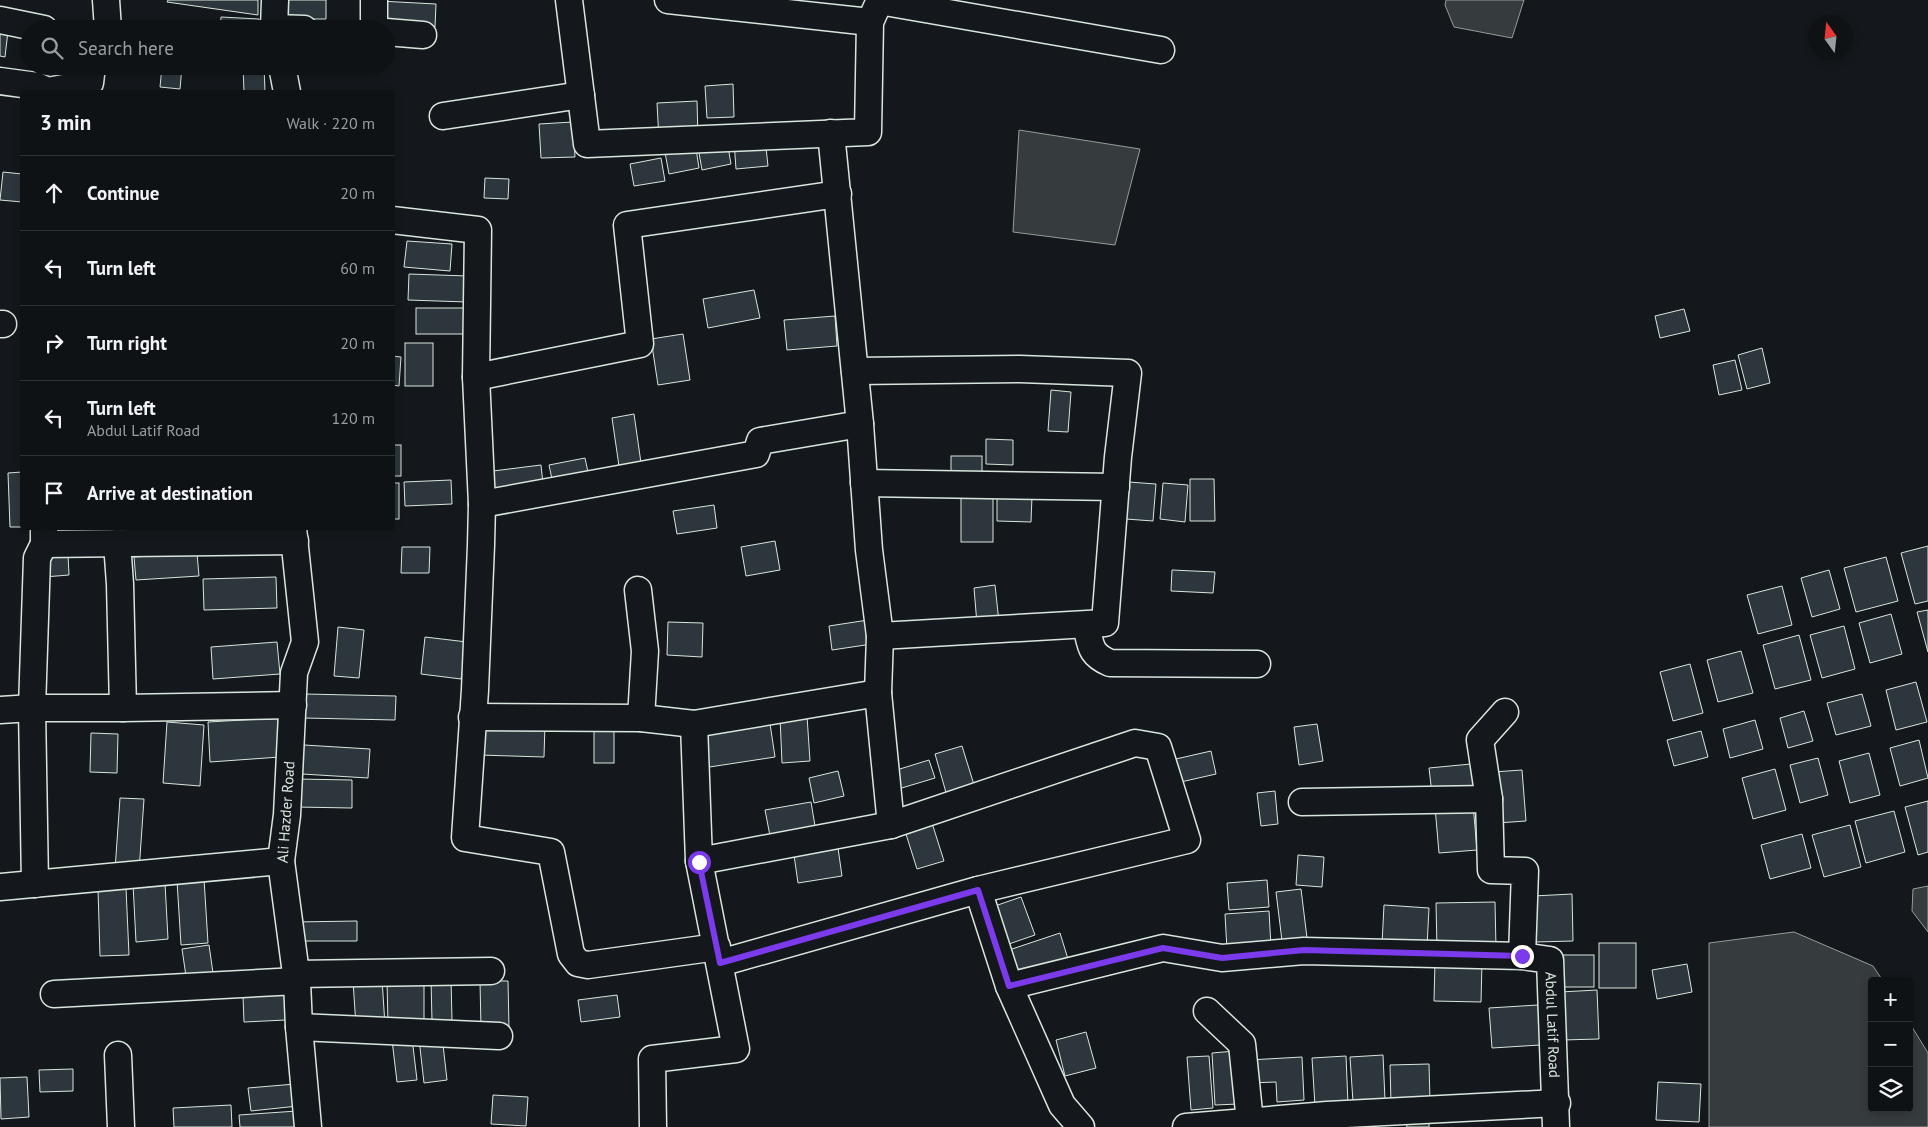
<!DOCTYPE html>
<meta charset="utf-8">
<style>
body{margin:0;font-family:"PT Sans",sans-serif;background:#1d2022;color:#f1f3f6}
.controls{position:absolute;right:15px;bottom:15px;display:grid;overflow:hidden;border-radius:5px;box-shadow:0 2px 8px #0003}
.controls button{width:45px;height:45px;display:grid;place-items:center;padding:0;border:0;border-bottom:1px solid #2f3234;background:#0f1215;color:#f1f3f6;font:25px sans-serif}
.compass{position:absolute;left:1808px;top:15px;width:45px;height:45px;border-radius:50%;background:#0f1215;box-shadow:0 2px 8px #0003;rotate:345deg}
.stop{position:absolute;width:15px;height:15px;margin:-11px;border:4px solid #7c3aed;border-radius:50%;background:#fff}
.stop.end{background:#7c3aed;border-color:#fff;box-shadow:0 1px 5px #0008}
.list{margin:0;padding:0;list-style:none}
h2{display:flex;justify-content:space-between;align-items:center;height:65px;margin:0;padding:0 20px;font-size:21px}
h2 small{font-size:16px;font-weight:400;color:#9b9ea0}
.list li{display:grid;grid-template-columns:32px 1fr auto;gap:15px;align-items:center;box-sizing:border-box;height:75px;padding:0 20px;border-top:1px solid #2f3234}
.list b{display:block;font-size:19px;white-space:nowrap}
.list p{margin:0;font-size:16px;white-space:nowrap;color:#9b9ea0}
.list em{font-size:16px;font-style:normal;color:#9b9ea0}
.icon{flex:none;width:28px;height:28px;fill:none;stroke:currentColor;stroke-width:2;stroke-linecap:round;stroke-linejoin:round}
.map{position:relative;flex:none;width:1928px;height:1127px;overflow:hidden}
.search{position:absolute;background:#0f1215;box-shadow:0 2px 8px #0003;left:20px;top:20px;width:375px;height:55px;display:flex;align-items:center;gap:12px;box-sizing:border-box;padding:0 18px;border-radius:28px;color:#9b9ea0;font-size:19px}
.panel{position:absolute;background:#0f1215;box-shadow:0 2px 8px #0003;left:20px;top:90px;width:375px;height:440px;border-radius:5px}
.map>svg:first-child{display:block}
.water{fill:#363b3e;stroke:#939e99}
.building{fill:#2c363c;stroke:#d8e6dc}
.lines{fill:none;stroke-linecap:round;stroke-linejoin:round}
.street-casing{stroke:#d8e6dc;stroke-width:29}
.street{stroke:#14181c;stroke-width:26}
.route{stroke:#7c3aed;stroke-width:6}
.labels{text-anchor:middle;stroke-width:4;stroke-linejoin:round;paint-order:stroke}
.street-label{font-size:15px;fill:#d8e6dc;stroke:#14181c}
</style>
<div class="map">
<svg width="1928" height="1127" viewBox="0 0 1928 1127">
<rect width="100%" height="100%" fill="#14181c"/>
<g class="water">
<polygon points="1446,0 1524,0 1512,38 1454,27 1445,5"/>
<polygon points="1019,130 1140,149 1115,245 1013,232"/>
<polygon points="1928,886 1928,932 1912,911 1913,889"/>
<polygon points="1794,932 1873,966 1883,981 1872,981 1872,1108 1909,1108 1909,1022 1928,1053 1928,1127 1709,1127 1709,943"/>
</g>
<g class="building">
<polygon points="168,0 258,0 258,15 167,2"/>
<polygon points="281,0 326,0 326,19 280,19"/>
<polygon points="379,1 436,4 435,27 378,24"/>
<polygon points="221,17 259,19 259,29 220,29"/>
<polygon points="0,30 8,31 5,57 0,56"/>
<polygon points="59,66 80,66 77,85 57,82"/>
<polygon points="162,66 182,66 180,89 160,87"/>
<polygon points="243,66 264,66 265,92 244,92"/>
<polygon points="733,84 734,117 707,118 705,86"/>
<polygon points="697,101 698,138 659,140 657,103"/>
<polygon points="573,122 575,157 541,158 539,124"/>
<polygon points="765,138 768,166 736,169 734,141"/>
<polygon points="727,141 731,164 702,170 698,147"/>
<polygon points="695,142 699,168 669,174 664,147"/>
<polygon points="661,158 665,181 634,186 630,164"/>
<polygon points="3,172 22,174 22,202 0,200"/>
<polygon points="485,178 509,179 508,199 484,198"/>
<polygon points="407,241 452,244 450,271 404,267"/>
<polygon points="409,274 468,276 467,302 408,300"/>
<polygon points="754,290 760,318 708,328 703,299"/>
<rect x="416" y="308" width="52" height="26"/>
<polygon points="1684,309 1690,331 1660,338 1655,316"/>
<polygon points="835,316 837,346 787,350 784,320"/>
<polygon points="683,334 690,380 658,385 651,339"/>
<rect x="405" y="343" width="28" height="43"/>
<polygon points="1762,348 1770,383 1747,389 1738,355"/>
<polygon points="392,356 401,357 399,386 392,385"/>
<polygon points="1735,360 1742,390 1719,395 1713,365"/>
<polygon points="1051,390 1071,392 1068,432 1048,431"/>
<polygon points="634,414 642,470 620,473 612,418"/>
<polygon points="986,439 1013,440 1013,465 986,464"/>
<rect x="392" y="445" width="9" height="31"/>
<rect x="951" y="456" width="31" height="26"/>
<polygon points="585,458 589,477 553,484 549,465"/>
<polygon points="541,465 543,484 487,491 485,472"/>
<polygon points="22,472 22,527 10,527 8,473"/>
<polygon points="1190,479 1214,479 1215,521 1190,521"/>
<polygon points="451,480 452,504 405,506 404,482"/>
<polygon points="1129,482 1156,484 1153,521 1126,519"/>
<rect x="392" y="483" width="7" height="36"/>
<polygon points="1163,483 1188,485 1185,522 1160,519"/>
<rect x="961" y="494" width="32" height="48"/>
<polygon points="997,495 1032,496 1031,522 997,521"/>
<polygon points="714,505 717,528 677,534 673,511"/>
<polygon points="775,541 780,570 746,576 741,547"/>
<polygon points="1928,546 1928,601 1915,604 1901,553"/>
<polygon points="402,547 430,547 429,573 401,573"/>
<polygon points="197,553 199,576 136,580 134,557"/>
<polygon points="68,555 69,575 44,577 43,556"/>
<polygon points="1886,557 1898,601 1856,612 1844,568"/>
<polygon points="1172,570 1215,572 1213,593 1171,591"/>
<polygon points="1829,570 1840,609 1812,617 1801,578"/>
<polygon points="276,577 277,608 204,610 203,579"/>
<polygon points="995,585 999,622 977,624 974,588"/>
<polygon points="1782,586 1792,625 1758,634 1747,595"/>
<polygon points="1928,610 1928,652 1917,612"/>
<polygon points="1891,614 1902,654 1870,663 1859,623"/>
<polygon points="868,620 872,644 832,650 829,626"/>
<polygon points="668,622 703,623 702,657 667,655"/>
<polygon points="1844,626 1855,669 1822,678 1810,635"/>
<polygon points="338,627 364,630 359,678 334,676"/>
<polygon points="1799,635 1811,680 1775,689 1763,645"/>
<polygon points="425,637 467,642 461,679 421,674"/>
<polygon points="277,642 280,674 213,679 211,647"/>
<polygon points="1741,651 1753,693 1718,702 1707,660"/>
<polygon points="1690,664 1703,713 1673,721 1660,672"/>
<polygon points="1916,682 1927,722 1896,730 1886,690"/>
<polygon points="305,694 396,696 395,720 304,718"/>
<polygon points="1862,694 1871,726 1836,735 1827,703"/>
<polygon points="1804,711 1813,741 1788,748 1780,718"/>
<polygon points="807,716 810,761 782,763 780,717"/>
<polygon points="769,717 775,757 703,768 697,728"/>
<polygon points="278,718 280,757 210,762 208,722"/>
<polygon points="1755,720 1763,749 1730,758 1723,729"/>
<polygon points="480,721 545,724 544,757 479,755"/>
<polygon points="167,722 204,725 200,786 163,783"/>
<rect x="594" y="724" width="20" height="39"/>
<polygon points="1317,724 1323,761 1299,765 1294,727"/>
<polygon points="1701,731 1708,757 1674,766 1667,740"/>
<polygon points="91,733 118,734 117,773 90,772"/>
<polygon points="1919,740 1928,778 1900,786 1890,748"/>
<polygon points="304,745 370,749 368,778 302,774"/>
<polygon points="962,746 975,788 947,796 935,754"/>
<polygon points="1211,751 1216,774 1172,784 1167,761"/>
<polygon points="1869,753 1880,795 1850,803 1839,761"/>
<polygon points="1818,758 1828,795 1800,803 1790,765"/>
<polygon points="929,760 935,778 895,790 890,772"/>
<polygon points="1471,764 1474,789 1432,794 1429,768"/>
<polygon points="1775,769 1786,810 1753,819 1742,778"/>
<polygon points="1522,770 1526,821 1497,823 1493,772"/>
<polygon points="838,771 844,796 814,803 809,778"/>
<polygon points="297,779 352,780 352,808 296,807"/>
<polygon points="1275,791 1278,824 1261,826 1257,793"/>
<polygon points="120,798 144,799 139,871 115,870"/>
<polygon points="1928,801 1928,852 1918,855 1905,807"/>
<polygon points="811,802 816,832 771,841 765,810"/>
<polygon points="1473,804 1477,850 1439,853 1435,807"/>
<polygon points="1894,811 1905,852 1866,863 1855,821"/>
<polygon points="932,823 944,861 917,869 905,831"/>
<polygon points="1850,825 1861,867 1824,877 1812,835"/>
<polygon points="1802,834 1811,868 1770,879 1761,845"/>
<polygon points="838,848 842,876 798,883 794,855"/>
<polygon points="1298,855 1324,857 1322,887 1296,885"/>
<polygon points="204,879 208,943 181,945 177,881"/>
<polygon points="1267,880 1269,907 1229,910 1227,883"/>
<polygon points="165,883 168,939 136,942 133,884"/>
<polygon points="126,888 129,955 100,956 98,889"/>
<polygon points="1301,889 1308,946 1283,949 1276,892"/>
<polygon points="1572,894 1573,941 1535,942 1533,896"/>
<polygon points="1021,897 1035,935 1006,945 992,907"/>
<polygon points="1495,902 1496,948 1437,949 1436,903"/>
<polygon points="1384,905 1429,908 1427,947 1382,944"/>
<polygon points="1269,911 1271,947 1227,950 1225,914"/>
<polygon points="357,921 357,941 295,941 295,922"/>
<polygon points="1060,933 1068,959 1017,975 1009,950"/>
<rect x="1599" y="943" width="37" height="45"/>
<polygon points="209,945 214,980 187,983 182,949"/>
<rect x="1562" y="955" width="32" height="32"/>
<polygon points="1435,961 1482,962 1481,1002 1434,1001"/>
<polygon points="1687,964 1692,992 1657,999 1652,970"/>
<polygon points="382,979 385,1025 356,1026 353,981"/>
<polygon points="431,979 451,979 452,1020 432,1021"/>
<polygon points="387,981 424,981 424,1023 388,1024"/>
<polygon points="480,981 508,981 509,1028 481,1028"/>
<polygon points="1597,990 1599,1039 1562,1040 1560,992"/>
<polygon points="285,994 286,1020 244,1022 243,996"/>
<polygon points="617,995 620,1017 581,1022 578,1000"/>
<polygon points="1538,1005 1540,1045 1492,1048 1489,1008"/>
<polygon points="1086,1032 1096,1068 1065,1076 1056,1040"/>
<polygon points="442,1036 447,1080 424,1083 419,1039"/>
<polygon points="412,1038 417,1080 397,1082 392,1040"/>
<polygon points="1235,1051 1238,1104 1215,1105 1212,1053"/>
<polygon points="1383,1055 1385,1100 1353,1102 1350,1057"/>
<polygon points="1209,1056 1213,1108 1191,1110 1187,1057"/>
<polygon points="1346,1056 1348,1104 1315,1106 1312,1058"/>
<polygon points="1302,1057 1304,1100 1277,1102 1276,1082 1250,1083 1249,1060"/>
<polygon points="1429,1064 1430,1101 1391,1103 1390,1065"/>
<polygon points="73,1069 73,1091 40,1092 39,1070"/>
<polygon points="27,1077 29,1117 1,1119 0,1078"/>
<polygon points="1658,1082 1701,1084 1699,1122 1656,1120"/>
<polygon points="295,1084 298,1106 251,1111 248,1088"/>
<polygon points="493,1095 528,1097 526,1126 491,1124"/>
<polygon points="231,1105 232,1127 174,1127 173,1108"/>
<polygon points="297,1111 298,1127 240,1127 239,1115"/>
<polygon points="1429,1121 1429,1127 1407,1127 1406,1123"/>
</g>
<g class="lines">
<defs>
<g id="street">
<polyline points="106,0 108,29"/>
<polyline points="374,0 374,29"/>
<polyline points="569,0 587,144 868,132 870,22 880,0"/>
<polyline points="668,0 870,22"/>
<polyline points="879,1 1161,50"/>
<polyline points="0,20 44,29"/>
<polyline points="274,28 304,29"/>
<polyline points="274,29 275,0"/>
<polyline points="386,32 423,35"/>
<polyline points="282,66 287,92"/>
<polyline points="0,81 37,86 48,91 90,83 92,66"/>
<polyline points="443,116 581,95"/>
<polyline points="831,133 860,424 869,550 880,636 878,693"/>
<polyline points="392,220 478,230 476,377 482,504 481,545 475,690 465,838 551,852 571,954 578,963 588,965 717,947"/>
<polyline points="0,324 3,324"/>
<polyline points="855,371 1020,369 1128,373 1118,457 1105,623 880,636"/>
<polyline points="476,377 640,344 627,225 838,194"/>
<polyline points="864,483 1116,487"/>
<polyline points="482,504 756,454 760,441 860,424"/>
<polyline points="44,528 44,544 295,541"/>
<polyline points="293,528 305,642 294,673 287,815 281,861 297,981 299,1027 308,1127"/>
<polyline points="638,590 645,651 641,718"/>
<path d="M1086,625C1091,645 1089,654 1110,663L1257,664"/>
<polyline points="123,708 293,705"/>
<polyline points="0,710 32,708 123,708 120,584 117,543"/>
<polyline points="1505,712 1480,740 1489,799 1491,870 1525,871 1522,956"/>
<polyline points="472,717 641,718 694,724 878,693 891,825"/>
<polyline points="1302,802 1489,799"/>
<polyline points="699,861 891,825 1135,743 1158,747 1187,840 978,890 720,963"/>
<polyline points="35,884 32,708 37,558 44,544"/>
<polyline points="0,887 281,861"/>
<polyline points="978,890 1009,986 1062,1105 1081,1127"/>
<polyline points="296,974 491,971"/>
<path id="s1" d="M1009,986L1163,948L1222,958L1304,951L1522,956L1550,960L1556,1127"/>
<polyline points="54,994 297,981"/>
<polyline points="1207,1011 1242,1044 1250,1122"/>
<polyline points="299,1027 499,1036"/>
<polyline points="118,1055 121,1127"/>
<polyline points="653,1127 652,1059 736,1049 699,861 694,724"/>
<polyline points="1186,1127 1327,1115 1557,1103"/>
</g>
</defs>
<use href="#street" class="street-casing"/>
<use href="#street" class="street"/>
</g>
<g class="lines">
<polyline class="route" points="699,862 720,963 978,890 1009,986 1163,948 1222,958 1304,950 1522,956"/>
</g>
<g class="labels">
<g class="street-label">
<text transform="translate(286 812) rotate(-86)" y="5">Ali Hazder Road</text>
<text dy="5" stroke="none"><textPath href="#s1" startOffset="612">Abdul Latif Road</textPath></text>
</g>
</g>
</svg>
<div class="controls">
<button>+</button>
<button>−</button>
<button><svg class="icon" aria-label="layers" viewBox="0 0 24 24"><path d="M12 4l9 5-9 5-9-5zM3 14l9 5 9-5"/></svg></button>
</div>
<svg class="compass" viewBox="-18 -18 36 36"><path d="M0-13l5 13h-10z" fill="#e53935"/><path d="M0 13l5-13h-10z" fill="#9b9ea0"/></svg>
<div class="stop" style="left:699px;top:862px"></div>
<div class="stop end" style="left:1522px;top:956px"></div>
<div class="search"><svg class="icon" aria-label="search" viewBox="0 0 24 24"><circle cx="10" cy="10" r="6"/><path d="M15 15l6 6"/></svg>Search here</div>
<section class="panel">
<h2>3 min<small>Walk · 220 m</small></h2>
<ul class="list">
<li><svg class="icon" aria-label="ahead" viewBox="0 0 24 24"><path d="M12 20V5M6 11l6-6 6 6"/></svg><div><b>Continue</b></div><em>20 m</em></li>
<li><svg class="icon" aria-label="left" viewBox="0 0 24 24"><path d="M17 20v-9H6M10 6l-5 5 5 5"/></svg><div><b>Turn left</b></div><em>60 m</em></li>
<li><svg class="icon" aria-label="right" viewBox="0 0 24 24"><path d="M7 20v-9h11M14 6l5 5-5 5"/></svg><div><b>Turn right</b></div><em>20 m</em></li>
<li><svg class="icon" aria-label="left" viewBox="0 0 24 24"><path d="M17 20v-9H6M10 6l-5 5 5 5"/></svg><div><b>Turn left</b><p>Abdul Latif Road</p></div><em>120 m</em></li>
<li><svg class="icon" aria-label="arrive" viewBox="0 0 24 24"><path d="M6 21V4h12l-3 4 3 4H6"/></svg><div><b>Arrive at destination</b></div></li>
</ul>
</section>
</div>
